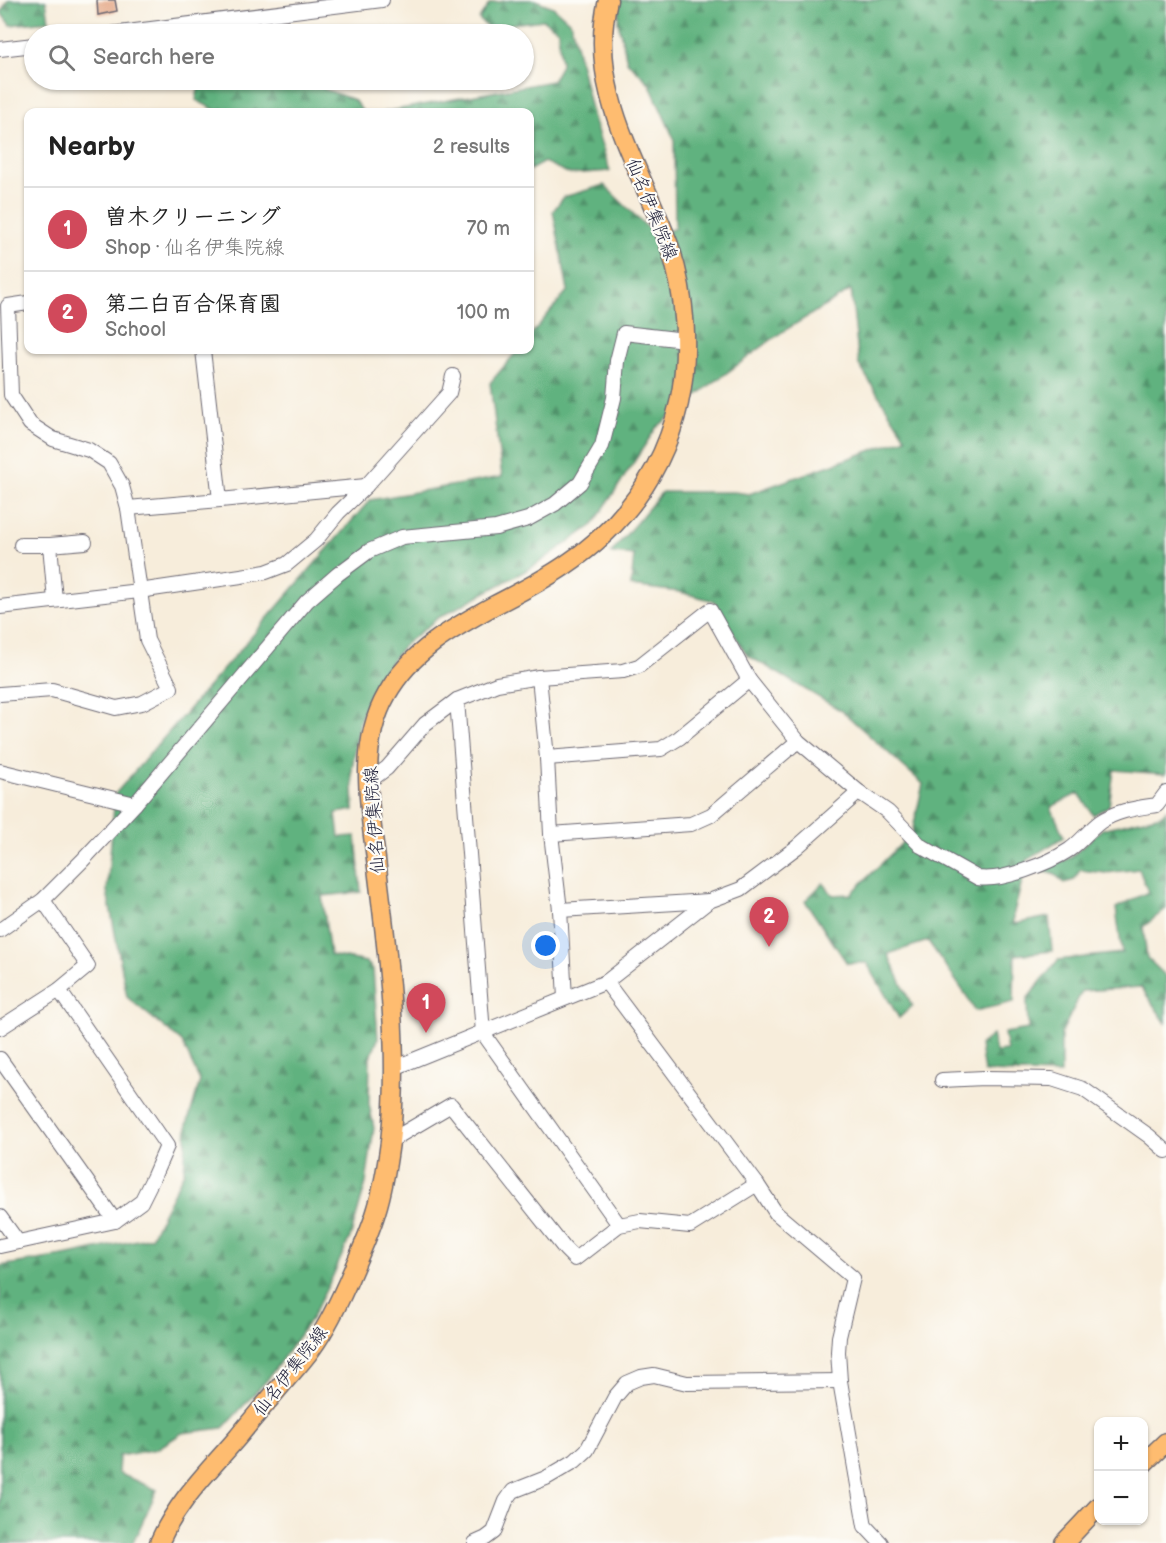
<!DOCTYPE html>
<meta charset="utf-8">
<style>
body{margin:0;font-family:"Balsamiq Sans","Klee One",sans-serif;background:#f6f6f6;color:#222}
.controls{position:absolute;right:18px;bottom:18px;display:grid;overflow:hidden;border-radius:12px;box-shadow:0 2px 4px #0004}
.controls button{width:54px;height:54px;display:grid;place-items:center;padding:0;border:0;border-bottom:2px solid #e0e0e0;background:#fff;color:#222;font:30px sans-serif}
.you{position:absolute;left:546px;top:946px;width:21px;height:21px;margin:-15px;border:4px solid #fff;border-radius:50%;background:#1a73e8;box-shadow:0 0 0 9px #1a73e833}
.badge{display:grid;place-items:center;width:39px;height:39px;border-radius:50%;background:#d1495b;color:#fff;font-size:20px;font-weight:700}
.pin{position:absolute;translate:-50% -50px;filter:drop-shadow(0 2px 3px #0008)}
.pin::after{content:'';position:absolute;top:32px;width:21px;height:18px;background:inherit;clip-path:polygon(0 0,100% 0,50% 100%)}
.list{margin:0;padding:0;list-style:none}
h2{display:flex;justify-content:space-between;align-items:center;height:78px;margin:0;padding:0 24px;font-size:26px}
h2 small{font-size:20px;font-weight:400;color:#767676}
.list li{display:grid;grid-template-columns:39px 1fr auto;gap:18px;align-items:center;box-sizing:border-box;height:84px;padding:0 24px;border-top:2px solid #e0e0e0}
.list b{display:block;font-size:22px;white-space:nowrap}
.list p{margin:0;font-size:20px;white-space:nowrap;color:#767676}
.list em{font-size:20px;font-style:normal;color:#767676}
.icon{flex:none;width:33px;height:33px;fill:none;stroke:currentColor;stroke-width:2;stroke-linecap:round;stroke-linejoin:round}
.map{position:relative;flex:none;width:1166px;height:1543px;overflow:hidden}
.search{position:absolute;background:#fff;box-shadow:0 2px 4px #0004;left:24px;top:24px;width:510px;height:66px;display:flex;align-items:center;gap:15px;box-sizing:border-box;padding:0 21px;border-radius:33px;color:#767676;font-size:22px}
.panel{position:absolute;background:#fff;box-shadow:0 2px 4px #0004;left:24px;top:108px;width:510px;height:246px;border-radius:12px}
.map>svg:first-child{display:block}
.forest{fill:url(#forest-firs);stroke:#416a5d;stroke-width:1.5}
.building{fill:#e5aa8a}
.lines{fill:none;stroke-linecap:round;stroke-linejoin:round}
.minor-casing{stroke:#6d6973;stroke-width:16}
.major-casing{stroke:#6d6973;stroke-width:21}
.minor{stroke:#fff;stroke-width:14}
.major{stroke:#febc70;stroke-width:18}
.labels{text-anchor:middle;stroke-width:4.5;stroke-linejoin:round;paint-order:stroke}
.street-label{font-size:18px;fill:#22223b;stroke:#fdfcf7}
</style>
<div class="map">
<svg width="1166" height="1543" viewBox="0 0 1166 1543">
<defs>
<pattern id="forest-firs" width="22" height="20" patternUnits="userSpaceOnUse" patternTransform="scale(1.5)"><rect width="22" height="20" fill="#60b27f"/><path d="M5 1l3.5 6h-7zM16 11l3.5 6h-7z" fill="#4f9069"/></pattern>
</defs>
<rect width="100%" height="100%" fill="#fdfcf7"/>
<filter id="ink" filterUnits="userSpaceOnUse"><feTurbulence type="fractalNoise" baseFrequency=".0167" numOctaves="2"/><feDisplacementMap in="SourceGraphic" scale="12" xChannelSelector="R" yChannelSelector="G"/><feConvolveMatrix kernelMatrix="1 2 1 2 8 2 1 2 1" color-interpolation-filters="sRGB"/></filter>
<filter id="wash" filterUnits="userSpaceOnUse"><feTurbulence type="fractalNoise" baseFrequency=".008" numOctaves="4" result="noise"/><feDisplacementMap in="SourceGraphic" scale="24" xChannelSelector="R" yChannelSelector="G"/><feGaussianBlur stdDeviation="1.35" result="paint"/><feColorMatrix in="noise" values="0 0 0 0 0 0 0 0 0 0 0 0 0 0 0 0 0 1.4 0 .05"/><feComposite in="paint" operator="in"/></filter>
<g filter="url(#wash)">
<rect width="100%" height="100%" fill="#f7eddb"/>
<g class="forest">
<polygon points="8,0 46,0 49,21 10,25 1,13"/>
<polygon points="513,0 535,0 553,7 571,23 593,118 610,171 570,174 544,162 530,170 530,112 384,112 552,81 561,65 558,30 543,20 487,27 479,19 490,3"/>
<polygon points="620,0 1166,0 1166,772 1165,774 1114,770 1109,806 1093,815 1079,793 1051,807 1064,837 1028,859 1014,912 1014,924 1049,917 1052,951 1015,955 1014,1002 975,1011 966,995 928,941 888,954 912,1006 899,1018 867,963 847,963 805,901 823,883 833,895 851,894 912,833 923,784 842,711 747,655 714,601 680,592 631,586 634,555 611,553 662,492 734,492 749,494 906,438 859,365 851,290 782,332 705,389 656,428 593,525 534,566 438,618 403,646 378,679 367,700 360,720 352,769 354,810 336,813 339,837 356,836 361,892 322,896 330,955 366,962 373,969 378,1039 370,1058 369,1104 374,1128 366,1183 351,1235 332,1278 311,1319 267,1380 223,1428 182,1433 157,1449 119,1456 118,1473 157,1490 133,1543 0,1543 0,1266 69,1255 151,1237 184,1172 187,1125 200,1081 182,1042 127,997 107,891 115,794 370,500 502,477 490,383 518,350 530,350 530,336 568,290 553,211 564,197 604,185 656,236 675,228 674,139 649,83 627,61 618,22"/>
<polygon points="200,80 319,80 324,89 354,100 363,112 219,112 196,100"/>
<polygon points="1166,810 1166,909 1143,927 1147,958 1166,976 1166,1023 1141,987 1082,991 1061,1034 1061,1074 984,1072 980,1045 992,1035 996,1052 1007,1051 1004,1033 1028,1029 1027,999 1058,960 1122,953 1116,908 1148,892 1139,869 1106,873 1080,870 1074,880 1064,883 1056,875 1043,871 1071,857 1102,829 1161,815"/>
</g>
<g id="blocks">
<polygon class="building" points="97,0 115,0 117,11 98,15"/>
</g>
</g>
<g filter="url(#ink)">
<use href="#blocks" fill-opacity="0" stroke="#6d6973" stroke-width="1.5"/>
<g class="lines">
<defs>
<g id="minor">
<polyline points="111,34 382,0"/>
<polyline points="0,49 34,45"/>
<polyline points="28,303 8,306 11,395 30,424 53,439 89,450 109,463 122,486 128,508 220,500 203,350"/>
<polyline points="220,500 366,486"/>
<polyline points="21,545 50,545"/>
<polyline points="55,600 50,545 85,542"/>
<polyline points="0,607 139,591 241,576 266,572 287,564 316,540 338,513 366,486 449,393 453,376"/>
<polyline points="539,677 547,758 551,834 560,910 565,998"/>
<polyline points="0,694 52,690 116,708 142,703 171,688 147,640 128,508"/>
<polyline points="457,700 483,1033 619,1225"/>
<polyline points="547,758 661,749 679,738 749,680"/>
<polyline points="0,771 135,804"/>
<path d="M368,782L387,768L425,724L457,700L497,684L539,677L623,671L639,666L710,610L749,680L798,741L859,792L888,812L921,846L978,878C1002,882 1049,863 1069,850C1081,842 1089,830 1100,822C1117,810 1138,808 1157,805L1166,793"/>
<polyline points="551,834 691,824 711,815 798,741"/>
<polyline points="560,910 709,901"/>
<polyline points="0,930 43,900 82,861 135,804 307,601 338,574 369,551 402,537 496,528 528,519 555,504 580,483 602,446 614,398 617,361 624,333 685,340"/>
<polyline points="606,982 757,1184 776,1213 853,1278 839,1337 838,1352 840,1381 865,1526 881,1543"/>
<polyline points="0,1028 59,990 88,966 43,900"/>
<polyline points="0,1059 115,1221"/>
<polyline points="394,1068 606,982 709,901 741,889 797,847 859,792"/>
<polyline points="942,1080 984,1078 1052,1079 1083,1089 1149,1136 1166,1151"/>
<polyline points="390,1141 451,1105 565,1249 575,1259 619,1225 640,1221 690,1226 757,1184"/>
<polyline points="0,1217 18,1242"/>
<polyline points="0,1246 115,1221 141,1202 153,1178 167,1146 59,990"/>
<polyline points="475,1543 486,1538 494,1532 506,1501 513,1491 546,1478 575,1461 587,1450 615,1397 627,1383 641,1377 654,1375 687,1383 840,1381"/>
</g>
<g id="major">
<polyline points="1144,1463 1166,1442"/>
<path d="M159,1543C178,1500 208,1472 238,1437C255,1416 272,1396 289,1376C297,1367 305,1358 312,1348C329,1325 342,1296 353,1270C361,1251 370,1232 376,1212C383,1190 387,1165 390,1142C397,1084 394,1023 388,965C385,930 380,894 376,859C369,805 358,744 387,694C411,651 453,628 495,605C518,593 542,581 564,566C624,526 663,473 679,403C690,352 686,294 669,245C640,165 586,90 608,0"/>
<polyline points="1064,1543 1098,1507"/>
</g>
</defs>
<use href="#minor" class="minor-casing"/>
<use href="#major" class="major-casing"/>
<use href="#minor" class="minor"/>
<use href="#major" class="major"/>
</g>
</g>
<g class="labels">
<g class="street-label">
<text transform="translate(652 209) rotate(68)" y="6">仙名伊集院線</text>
<text transform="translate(374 820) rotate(-94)" y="6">仙名伊集院線</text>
<text transform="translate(290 1371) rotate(-52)" y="6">仙名伊集院線</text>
</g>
</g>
</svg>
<div class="controls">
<button>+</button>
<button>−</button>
</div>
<div class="you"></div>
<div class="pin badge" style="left:426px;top:1033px">1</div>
<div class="pin badge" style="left:769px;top:947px">2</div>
<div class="search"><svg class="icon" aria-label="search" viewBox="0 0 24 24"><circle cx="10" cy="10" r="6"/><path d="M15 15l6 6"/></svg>Search here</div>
<section class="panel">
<h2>Nearby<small>2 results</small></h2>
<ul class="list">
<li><span class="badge">1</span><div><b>曽木クリーニング</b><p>Shop · 仙名伊集院線</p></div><em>70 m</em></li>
<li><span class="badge">2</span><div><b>第二白百合保育園</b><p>School</p></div><em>100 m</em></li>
</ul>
</section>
</div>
